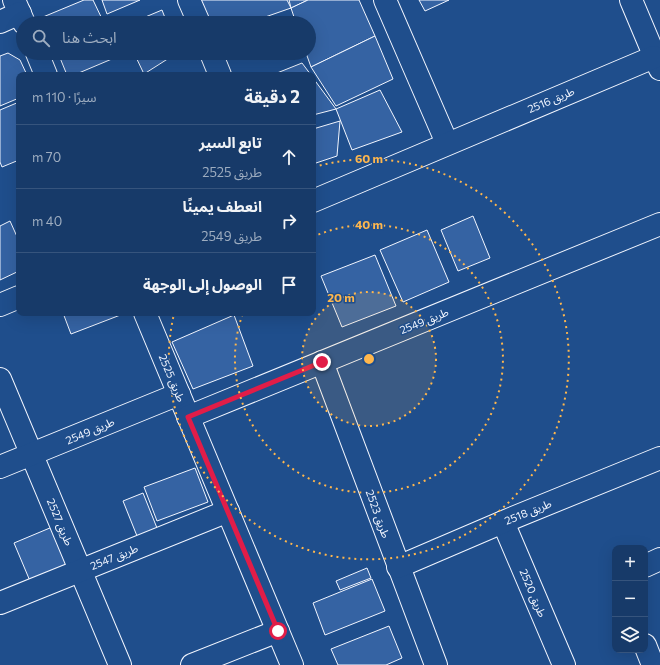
<!DOCTYPE html>
<html lang="ar">
<meta charset="utf-8">
<style>
body{margin:0;font-family:Commissioner,"Noto Sans Arabic",sans-serif;background:#20416f;color:#f1f3f6;direction:rtl}
.controls{position:absolute;right:12px;bottom:12px;display:grid;overflow:hidden;border-radius:8px;box-shadow:0 4px 16px #0002}
.controls button{width:36px;height:36px;display:grid;place-items:center;padding:0;border:0;border-bottom:1px solid #36547d;background:#173a69;color:#f1f3f6;font:20px sans-serif}
.stop{position:absolute;width:12px;height:12px;margin:-9px;border:3px solid #e11d48;border-radius:50%;background:#fff}
.stop.end{background:#e11d48;border-color:#fff;box-shadow:0 1px 4px #0008}
.list{margin:0;padding:0;list-style:none}
h2{display:flex;justify-content:space-between;align-items:center;height:52px;margin:0;padding:0 16px;font-size:17px}
h2 small{font-size:13px;font-weight:400;color:#9eadc0}
.list li{display:grid;grid-template-columns:26px 1fr auto;gap:12px;align-items:center;box-sizing:border-box;height:64px;padding:0 16px;border-top:1px solid #36547d}
.list b{display:block;font-size:15px;white-space:nowrap}
.list p{margin:0;font-size:13px;white-space:nowrap;color:#9eadc0}
.list em{font-size:13px;font-style:normal;color:#9eadc0}
.icon{flex:none;width:22px;height:22px;fill:none;stroke:currentColor;stroke-width:2;stroke-linecap:round;stroke-linejoin:round}
.map{position:relative;flex:none;width:660px;height:665px;overflow:hidden;direction:ltr}
.search{position:absolute;background:#173a69;box-shadow:0 4px 16px #0002;left:16px;top:16px;width:300px;height:44px;display:flex;align-items:center;gap:10px;box-sizing:border-box;padding:0 14px;border-radius:22px;color:#9eadc0;font-size:15px}
.panel{position:absolute;background:#173a69;box-shadow:0 4px 16px #0002;left:16px;top:72px;width:300px;height:244px;border-radius:8px;direction:rtl}
.map>svg:first-child{display:block}
.building{fill:#3563a3;stroke:#f2f6ff}
.lines{fill:none;stroke-linecap:round;stroke-linejoin:round}
.minor-casing{stroke:#f2f6ff;stroke-width:24}
.minor{stroke:#1f4e8c;stroke-width:22}
.route{stroke:#e11d48;stroke-width:5}
.ring{fill:none;stroke:#ffb74d;stroke-width:2;stroke-dasharray:2 4}
.labels{text-anchor:middle;stroke-width:3;stroke-linejoin:round;paint-order:stroke}
.street-label{font-size:11px;fill:#f2f6ff;stroke:#1f4e8c}
.centre{fill:#ffb74d;stroke:#1f4e8c;stroke-width:2}
.ring-label{font-size:12px;text-anchor:middle;font-weight:bold;fill:#ffb74d;stroke:#1f4e8c;stroke-width:3;stroke-linejoin:round;paint-order:stroke}
</style>
<div class="map">
<svg width="660" height="665" viewBox="0 0 660 665">
<rect width="100%" height="100%" fill="#1f4e8c"/>
<g class="building">
<polygon points="84,0 93,0 104,23 46,23 43,17"/>
<polygon points="102,0 140,0 107,14"/>
<polygon points="198,0 287,0 291,8 248,23 207,23"/>
<polygon points="289,0 308,0 291,8"/>
<polygon points="308,0 359,0 375,36 311,67 306,53 309,53 309,23 296,23 291,8"/>
<polygon points="419,0 449,0 425,11"/>
<polygon points="162,10 167,23 131,23"/>
<polygon points="375,36 393,79 336,106 311,67"/>
<polygon points="8,53 20,60 27,75 19,75 19,98 0,106 0,56"/>
<polygon points="58,53 118,53 119,56 74,75 67,75"/>
<polygon points="134,53 177,53 144,74"/>
<polygon points="302,63 311,75 272,75"/>
<polygon points="313,78 336,109 313,115"/>
<polygon points="380,90 402,132 352,150 336,109"/>
<polygon points="19,102 19,160 2,167 0,162 0,110"/>
<polygon points="340,121 337,156 313,164 313,129"/>
<polygon points="473,216 490,258 458,271 441,230"/>
<polygon points="10,221 19,241 19,271 0,280 0,226"/>
<polygon points="427,230 449,282 403,302 380,250"/>
<polygon points="375,255 396,306 342,327 321,276"/>
<polygon points="63,313 123,313 123,314 71,334"/>
<polygon points="234,315 253,366 193,389 172,342"/>
<polygon points="195,468 208,502 157,521 144,487"/>
<polygon points="143,493 159,533 139,541 123,501"/>
<polygon points="57,525 73,563 30,581 14,543"/>
<polygon points="367,568 371,578 340,590 336,581"/>
<polygon points="372,579 385,611 325,635 313,603"/>
<polygon points="389,626 402,658 386,665 338,665 331,649"/>
</g>
<g class="lines">
<defs>
<g id="minor">
<polyline points="14,0 24,23"/>
<polyline points="189,0 199,23"/>
<polyline points="385,0 447,143"/>
<polyline points="631,0 660,69"/>
<polyline points="0,22 20,13"/>
<polyline points="37,53 46,75"/>
<polyline points="211,53 220,75"/>
<polyline points="313,201 654,57"/>
<polyline points="0,305 19,297"/>
<polyline points="145,313 292,665"/>
<polyline points="322,362 436,665"/>
<polyline points="0,379 120,665"/>
<polyline points="188,417 660,224"/>
<polyline points="0,467 179,394"/>
<polyline points="503,522 564,665"/>
<polyline points="645,566 660,559"/>
<polyline points="398,567 503,522 660,458"/>
<polyline points="0,603 228,511"/>
<polyline points="645,645 653,665"/>
<polyline points="192,665 278,631"/>
</g>
</defs>
<use href="#minor" class="minor-casing"/>
<use href="#minor" class="minor"/>
</g>
<g class="lines">
<polyline class="route" points="278,631 188,417 322,362"/>
</g>
<circle cx="369" cy="359" r="67" fill="#ffb74d" fill-opacity=".12"/>
<g class="ring">
<circle cx="369" cy="359" r="67"/>
<path d="M313 237A134 134 0 1 1 243 313"/>
<path d="M314 167A200 200 0 1 1 174 314"/>
</g>
<g class="labels">
<g class="street-label">
<text transform="translate(551 100) rotate(-23)" y="4">طريق 2516</text>
<text transform="translate(424 321) rotate(-22)" y="4">طريق 2549</text>
<text transform="translate(172 378) rotate(67)" y="4">طريق 2525</text>
<text transform="translate(90 431) rotate(-23)" y="4">طريق 2549</text>
<text transform="translate(528 512) rotate(-22)" y="4">طريق 2518</text>
<text transform="translate(378 514) rotate(70)" y="4">طريق 2523</text>
<text transform="translate(60 522) rotate(67)" y="4">طريق 2527</text>
<text transform="translate(114 557) rotate(-22)" y="4">طريق 2547</text>
<text transform="translate(533 593) rotate(67)" y="4">طريق 2520</text>
</g>
</g>
<circle cx="369" cy="359" r="6" class="centre"/>
<g class="ring-label">
<text x="369" y="163">60 m</text>
<text x="369" y="229">40 m</text>
<text x="341" y="302">20 m</text>
</g>
</svg>
<div class="controls">
<button>+</button>
<button>−</button>
<button><svg class="icon" aria-label="layers" viewBox="0 0 24 24"><path d="M12 4l9 5-9 5-9-5zM3 14l9 5 9-5"/></svg></button>
</div>
<div class="stop" style="left:278px;top:631px"></div>
<div class="stop end" style="left:322px;top:362px"></div>
<div class="search"><svg class="icon" aria-label="search" viewBox="0 0 24 24"><circle cx="10" cy="10" r="6"/><path d="M15 15l6 6"/></svg>ابحث هنا</div>
<section class="panel">
<h2>2 دقيقة<small>سيرًا · 110 m</small></h2>
<ul class="list">
<li><svg class="icon" aria-label="ahead" viewBox="0 0 24 24"><path d="M12 20V5M6 11l6-6 6 6"/></svg><div><b>تابع السير</b><p>طريق 2525</p></div><em>70 m</em></li>
<li><svg class="icon" aria-label="right" viewBox="0 0 24 24"><path d="M7 20v-9h11M14 6l5 5-5 5"/></svg><div><b>انعطف يمينًا</b><p>طريق 2549</p></div><em>40 m</em></li>
<li><svg class="icon" aria-label="arrive" viewBox="0 0 24 24"><path d="M6 21V4h12l-3 4 3 4H6"/></svg><div><b>الوصول إلى الوجهة</b></div></li>
</ul>
</section>
</div>
